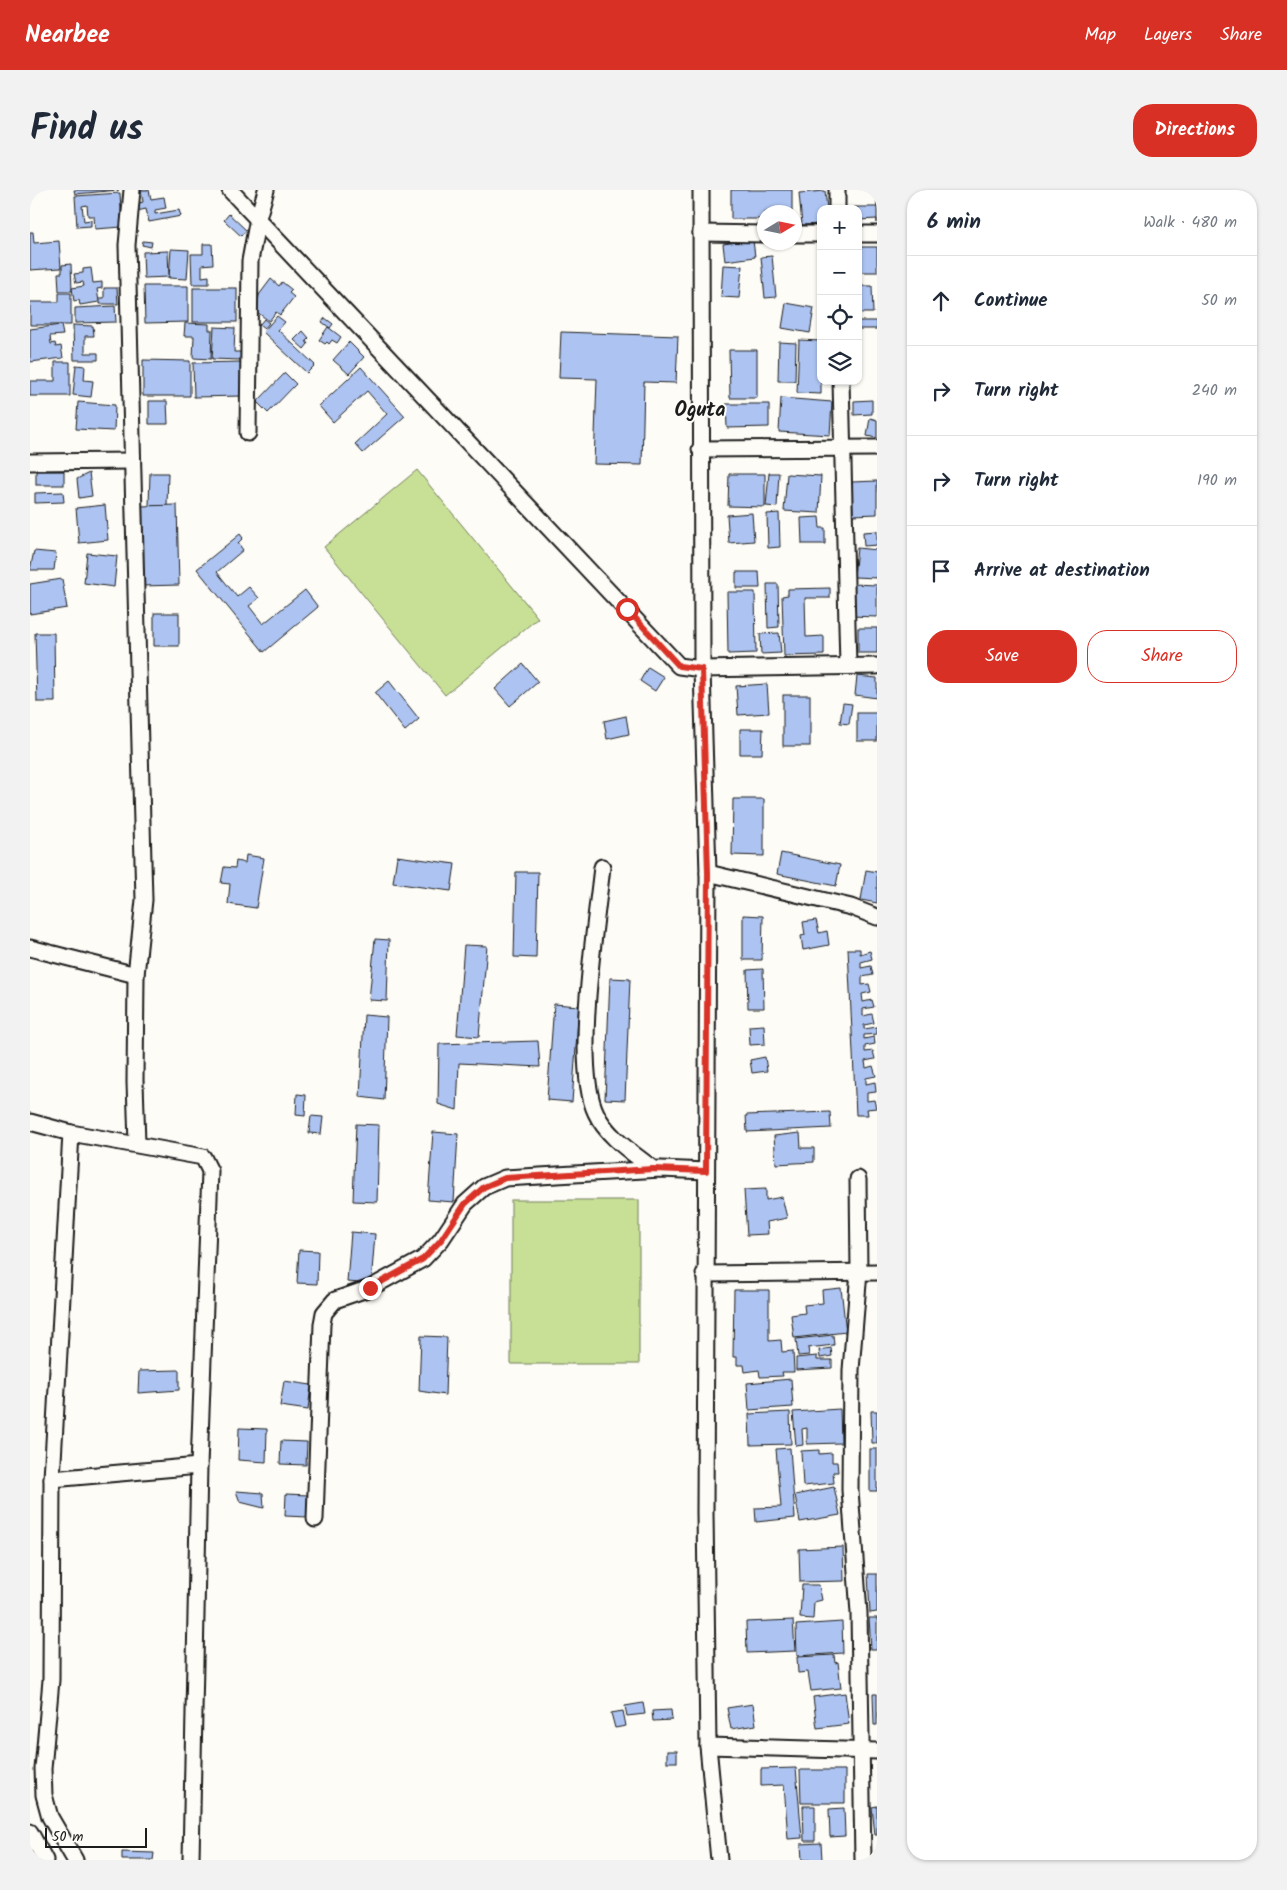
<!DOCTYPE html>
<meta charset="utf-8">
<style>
body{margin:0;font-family:Kalam,sans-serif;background:#f2f2f3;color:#1f2937}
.controls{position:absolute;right:15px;top:15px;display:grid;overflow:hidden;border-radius:10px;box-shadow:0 1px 4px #0004}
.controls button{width:45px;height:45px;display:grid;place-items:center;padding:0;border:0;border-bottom:1px solid #e0e1e3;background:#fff;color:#1f2937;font:25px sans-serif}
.compass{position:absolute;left:727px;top:15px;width:45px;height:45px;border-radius:50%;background:#fff;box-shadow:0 1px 4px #0004;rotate:80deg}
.scale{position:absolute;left:15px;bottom:12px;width:102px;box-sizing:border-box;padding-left:5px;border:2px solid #1c1c1c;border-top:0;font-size:14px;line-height:18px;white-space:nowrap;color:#1c1c1c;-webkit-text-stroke:4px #fdfcf7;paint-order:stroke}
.stop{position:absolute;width:15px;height:15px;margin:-11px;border:4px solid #d93025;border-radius:50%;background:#fff}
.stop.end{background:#d93025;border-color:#fff;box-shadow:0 1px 5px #0008}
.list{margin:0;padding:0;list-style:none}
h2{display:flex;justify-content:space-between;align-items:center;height:65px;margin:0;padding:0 20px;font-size:21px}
h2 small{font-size:16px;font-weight:400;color:#747a83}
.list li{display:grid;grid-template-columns:32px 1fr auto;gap:15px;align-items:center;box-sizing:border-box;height:90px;padding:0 20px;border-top:1px solid #e0e1e3}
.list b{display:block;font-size:19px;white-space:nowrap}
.list em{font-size:16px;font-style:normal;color:#747a83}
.actions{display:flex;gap:10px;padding:15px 20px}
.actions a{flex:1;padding:11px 0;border:1px solid #d93025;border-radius:20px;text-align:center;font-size:18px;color:#d93025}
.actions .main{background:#d93025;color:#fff}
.icon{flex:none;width:28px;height:28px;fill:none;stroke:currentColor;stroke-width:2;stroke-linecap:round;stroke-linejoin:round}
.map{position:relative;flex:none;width:847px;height:1670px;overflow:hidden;border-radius:20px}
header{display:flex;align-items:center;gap:30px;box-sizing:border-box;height:70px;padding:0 25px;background:#d93025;color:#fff}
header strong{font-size:24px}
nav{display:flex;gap:28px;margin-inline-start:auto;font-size:18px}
.intro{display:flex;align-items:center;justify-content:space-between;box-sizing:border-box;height:120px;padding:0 30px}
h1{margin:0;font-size:35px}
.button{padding:12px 22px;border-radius:20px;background:#d93025;color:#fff;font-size:18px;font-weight:700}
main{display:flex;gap:30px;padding:0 30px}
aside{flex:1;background:#fff;border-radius:20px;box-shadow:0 1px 4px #0004}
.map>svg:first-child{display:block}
.green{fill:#c8e096;stroke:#727e59}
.building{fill:#adc4f2;stroke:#1c1c1c}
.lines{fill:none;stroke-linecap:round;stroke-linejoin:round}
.minor-casing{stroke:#1c1c1c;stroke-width:19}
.minor{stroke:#fdfcf7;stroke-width:15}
.route{stroke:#d93025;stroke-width:6}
.labels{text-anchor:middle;stroke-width:4;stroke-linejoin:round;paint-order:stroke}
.district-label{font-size:20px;font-weight:bold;fill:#1c1c1c;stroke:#fdfcf7}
</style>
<header>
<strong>Nearbee</strong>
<nav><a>Map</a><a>Layers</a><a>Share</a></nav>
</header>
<div class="intro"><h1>Find us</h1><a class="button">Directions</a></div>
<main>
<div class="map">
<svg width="847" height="1670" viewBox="0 0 847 1670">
<rect width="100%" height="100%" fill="#fdfcf7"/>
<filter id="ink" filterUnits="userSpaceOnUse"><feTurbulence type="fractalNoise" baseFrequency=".02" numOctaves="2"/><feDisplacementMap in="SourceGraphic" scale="10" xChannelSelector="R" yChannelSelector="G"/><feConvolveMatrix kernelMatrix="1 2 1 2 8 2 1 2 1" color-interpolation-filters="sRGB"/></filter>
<g filter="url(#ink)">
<g class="green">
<polygon points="387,280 508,428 415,505 294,357"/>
<rect x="481" y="1010" width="128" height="164"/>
</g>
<g class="building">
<polygon points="44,0 89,0 45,4"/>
<polygon points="111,0 119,0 121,9 134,7 136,18 125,20 125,24 149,20 151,26 119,32 116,19 107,21 105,14 113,12"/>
<polygon points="701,0 762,0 762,22 734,22 734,29 701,29"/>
<polygon points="847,0 847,33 847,29 828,30 828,19 823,17 847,17"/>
<polygon points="795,1 797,19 791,19 791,34 772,35 769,3"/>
<polygon points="90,3 92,37 65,39 64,26 58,26 57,15 52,16 54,31 61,30 61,36 47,37 45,6"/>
<polygon points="199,24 216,40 211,46 194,30"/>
<polygon points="0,42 3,42 4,53 29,51 31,78 0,80"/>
<polygon points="723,50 725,67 695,71 693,54"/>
<polygon points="113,51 122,52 121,57 112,55"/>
<polygon points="173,54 182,54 183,74 172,75 172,87 179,86 179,94 162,94 161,64 173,64"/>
<rect x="829" y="57" width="18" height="25"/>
<polygon points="141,59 159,60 157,89 139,88"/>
<polygon points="138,61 139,87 114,88 113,62"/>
<polygon points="742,66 746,107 735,108 731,67"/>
<polygon points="41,74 42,101 29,101 28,83 32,83 32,75"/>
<polygon points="693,75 712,76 709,108 691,107"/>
<polygon points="61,78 63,93 72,92 72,98 67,99 69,112 50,115 49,110 44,111 42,98 54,96 53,92 46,93 44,84 53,83 53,79"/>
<polygon points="241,89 249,96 252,92 262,100 259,103 264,107 250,125 246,122 239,131 227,122 229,105"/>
<polygon points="114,96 158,96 158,132 115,133"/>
<polygon points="828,96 842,96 843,123 828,123"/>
<polygon points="74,98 87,98 88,114 70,114 70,108 74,108"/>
<rect x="163" y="98" width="44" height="34"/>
<polygon points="29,103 41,103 41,135 0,135 0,112 29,112"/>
<polygon points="756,113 784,118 780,143 752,138"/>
<polygon points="85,116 86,132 45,133 45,118"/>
<polygon points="247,126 255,132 248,140 285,175 277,183 233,142"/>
<polygon points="295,128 303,134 300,138 292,132"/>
<polygon points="234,129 239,133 234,139 229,135"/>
<rect x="828" y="131" width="19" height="8"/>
<polygon points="155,133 179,134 179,140 182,140 181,169 163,168 164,146 154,146"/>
<polygon points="31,135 33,145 20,146 21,154 25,153 26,157 31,156 33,168 0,172 0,139"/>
<polygon points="43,135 63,136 64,146 55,146 55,163 68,163 68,170 44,170"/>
<polygon points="184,137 205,138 204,162 211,162 211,170 182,169"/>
<polygon points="298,137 311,147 307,153 302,150 299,154 297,152 295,154 289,150"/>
<polygon points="273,141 279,148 276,151 278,154 274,159 264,150"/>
<polygon points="531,142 648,146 646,193 614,192 612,275 564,274 567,189 529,188"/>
<polygon points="769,150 791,151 791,204 767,203"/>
<polygon points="319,152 334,167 319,184 303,170"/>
<polygon points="749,152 766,153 765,191 748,191"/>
<polygon points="699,160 727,160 727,208 700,208"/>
<polygon points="113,170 160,171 160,206 113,206"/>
<polygon points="25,172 40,172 40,206 0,206 0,191 25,191"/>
<polygon points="211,172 212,206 164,207 163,173"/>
<polygon points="46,175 55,176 54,190 63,191 61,207 43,205"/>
<polygon points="331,177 375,226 333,263 325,254 357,224 337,201 303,232 289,216"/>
<polygon points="255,183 266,194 238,223 227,212"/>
<polygon points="751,208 802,212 800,245 749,242"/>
<polygon points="842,210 842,224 824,225 824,211"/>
<polygon points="119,211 137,211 138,234 119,234"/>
<polygon points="48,212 85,215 84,241 46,239"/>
<polygon points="696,214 739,214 739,237 697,238"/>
<polygon points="840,228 847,230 847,248 837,246"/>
<rect x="6" y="281" width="28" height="14"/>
<polygon points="59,283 62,306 49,308 47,289"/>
<polygon points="120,283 138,283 137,316 119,316"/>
<polygon points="739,283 749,283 747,317 736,316"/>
<polygon points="699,284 735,284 735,317 698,316"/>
<polygon points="757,284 791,286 789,323 754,321"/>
<polygon points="847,291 847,324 823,325 822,292"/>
<polygon points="33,302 34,312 5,313 5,303"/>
<polygon points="75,315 78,350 49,353 46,318"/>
<polygon points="147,315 149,395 112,396 110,316"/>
<polygon points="722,323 724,351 699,353 697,325"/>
<polygon points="749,323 750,357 738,358 737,324"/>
<polygon points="789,327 790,338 795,338 795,354 772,354 771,328"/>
<polygon points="847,341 847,355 834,356 833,342"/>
<polygon points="210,344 213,348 208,353 213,360 187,382 207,407 219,397 229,408 219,416 233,434 275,400 288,417 234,462 167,379"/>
<polygon points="827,358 847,360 847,388 824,387"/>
<polygon points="4,361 26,363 24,380 0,380"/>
<polygon points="57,363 87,366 84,397 54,393"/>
<polygon points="706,382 729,382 730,398 706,398"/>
<polygon points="32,389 37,418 0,424 0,394"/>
<polygon points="737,394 748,394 749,437 738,438"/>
<polygon points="822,394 847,395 847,427 821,426"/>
<polygon points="800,398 800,408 775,408 776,447 794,446 794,465 754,466 752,406 758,405 758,399"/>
<polygon points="697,402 725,402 726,463 698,464"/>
<rect x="124" y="423" width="25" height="33"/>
<rect x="828" y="438" width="19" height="25"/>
<polygon points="5,443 24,443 25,512 7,512"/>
<polygon points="749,443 751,463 731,464 730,444"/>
<polygon points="493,474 508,492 480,516 465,499"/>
<polygon points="618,477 634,487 625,501 610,491"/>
<polygon points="827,486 847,488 847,508 825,505"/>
<polygon points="359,491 389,529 375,541 345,503"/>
<polygon points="737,494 739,523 708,525 706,496"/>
<rect x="753" y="505" width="27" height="51"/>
<polygon points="813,513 822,514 819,534 810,533"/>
<rect x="827" y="523" width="20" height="28"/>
<polygon points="596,526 599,544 577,549 574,531"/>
<polygon points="710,539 733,539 732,564 710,564"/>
<polygon points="703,609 734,609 734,666 702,665"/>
<polygon points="751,663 810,675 806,696 747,684"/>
<polygon points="216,665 234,668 226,718 198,714 200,694 191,693 194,677 205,678 206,671 215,673"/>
<polygon points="367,666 425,674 421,701 363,693"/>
<polygon points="836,680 847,682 847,713 831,710"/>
<polygon points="486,682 508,682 506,768 484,767"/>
<polygon points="713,725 733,726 732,770 713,770"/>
<polygon points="786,730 789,743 797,741 799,755 773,760 771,746 775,745 773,732"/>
<polygon points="345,749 359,750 357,811 339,810"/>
<polygon points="434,755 457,756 449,847 427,845"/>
<polygon points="818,759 830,759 830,764 840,761 842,769 831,772 831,778 841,776 843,785 832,787 832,795 839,794 841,802 832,804 833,812 842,810 844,817 833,819 833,826 842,824 844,833 834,835 834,839 847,837 847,844 834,845 834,849 844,847 845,854 835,856 835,862 843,861 845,869 835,871 836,878 843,876 846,886 836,888 836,894 845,892 846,902 837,903 837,911 844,910 846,918 837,919 838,925 826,925"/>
<polygon points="733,779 734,818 718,818 717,780"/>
<polygon points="580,788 600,789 595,910 575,909"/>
<polygon points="524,814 549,816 542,912 517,910"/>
<polygon points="334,825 357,827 354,910 330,907"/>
<polygon points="734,835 735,854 720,855 719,836"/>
<polygon points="508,851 510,877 429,873 427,920 408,914 409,854"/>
<polygon points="735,867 737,881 722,883 720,870"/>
<polygon points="267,904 276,905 275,926 266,925"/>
<polygon points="800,922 801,938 717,942 716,925"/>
<polygon points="281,926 293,927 291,944 279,943"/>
<polygon points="326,934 349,935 347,1012 323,1011"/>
<polygon points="403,942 428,944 424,1012 398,1010"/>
<polygon points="770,943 771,958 784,958 784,972 746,974 744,946"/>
<polygon points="736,999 736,1010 752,1007 757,1028 737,1032 738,1044 717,1045 714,1000"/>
<polygon points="321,1042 345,1044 341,1094 317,1092"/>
<polygon points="269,1060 288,1061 287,1094 267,1093"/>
<polygon points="811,1098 816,1142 764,1148 761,1125 775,1123 774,1115 793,1113 792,1100"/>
<polygon points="704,1100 739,1100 739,1151 751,1150 752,1162 763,1161 764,1182 752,1182 753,1186 730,1187 729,1180 715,1182 714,1175 707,1175 707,1167 703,1167"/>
<polygon points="803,1145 804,1155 778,1158 779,1165 768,1166 766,1149"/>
<polygon points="391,1146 417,1147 415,1205 389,1201"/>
<polygon points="801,1158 802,1166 790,1168 789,1160"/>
<polygon points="787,1166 787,1170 802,1170 802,1178 766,1180 766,1168"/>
<polygon points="149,1180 149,1200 108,1203 109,1181"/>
<polygon points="761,1189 763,1217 719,1220 717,1193"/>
<polygon points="254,1191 281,1195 278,1220 250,1216"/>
<polygon points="810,1219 811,1253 777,1254 777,1238 772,1239 773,1255 766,1256 763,1222"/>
<polygon points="841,1221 847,1221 847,1253 842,1253"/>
<polygon points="760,1222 761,1254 720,1255 719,1224"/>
<polygon points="209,1238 237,1239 236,1272 208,1270"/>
<polygon points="251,1251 277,1252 276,1275 250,1274"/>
<polygon points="760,1258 765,1328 726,1332 725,1318 751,1317 746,1259"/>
<rect x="840" y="1259" width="7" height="42"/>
<polygon points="789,1260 789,1264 802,1263 802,1272 807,1272 808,1282 803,1282 804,1293 773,1296 771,1261"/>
<polygon points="804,1297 810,1325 770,1332 765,1305"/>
<polygon points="206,1301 233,1303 234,1318 210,1312"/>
<polygon points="256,1304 278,1305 278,1327 255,1326"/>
<polygon points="813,1357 814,1391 770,1392 769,1359"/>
<polygon points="838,1384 847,1384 847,1422 840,1423"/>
<polygon points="772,1395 789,1395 792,1410 784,1412 783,1429 770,1428"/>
<polygon points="839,1428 847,1428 847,1459 841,1459"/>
<polygon points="763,1430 765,1461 717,1463 716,1432"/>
<polygon points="812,1432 813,1463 767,1466 766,1435"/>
<polygon points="804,1465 805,1473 808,1472 811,1498 781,1501 778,1482 768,1483 767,1467"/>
<polygon points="815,1503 819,1534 787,1538 783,1507"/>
<polygon points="843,1504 847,1504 847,1535 844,1535"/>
<polygon points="613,1513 615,1524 597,1526 595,1516"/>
<polygon points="723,1514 726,1535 701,1539 697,1518"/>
<polygon points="641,1520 642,1530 623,1531 622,1521"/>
<polygon points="593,1521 596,1536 585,1538 581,1523"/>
<rect x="637" y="1561" width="10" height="11"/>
<polygon points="766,1578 772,1648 758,1649 754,1595 731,1596 731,1579"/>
<polygon points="770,1580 815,1580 815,1613 771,1613"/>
<polygon points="773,1616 785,1616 785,1651 774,1651"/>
<polygon points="847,1616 847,1645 845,1645 842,1617"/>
<polygon points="814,1618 815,1646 800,1647 799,1619"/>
<polygon points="791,1653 792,1670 772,1670 771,1654"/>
<polygon points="0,1658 8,1670 0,1670"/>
<polygon points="92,1662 124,1663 123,1670 92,1670"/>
</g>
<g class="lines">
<defs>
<g id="minor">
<polyline points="102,0 97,55 114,710 106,785 105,892 107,954"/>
<polyline points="200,0 649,476 672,479 847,476"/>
<polyline points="671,0 672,479 678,683 675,1322 678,1556 689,1670"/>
<polyline points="807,0 807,19"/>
<polyline points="671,43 734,44"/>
<polyline points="764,44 791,44"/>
<polyline points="828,44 847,44"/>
<polyline points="811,191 818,476"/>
<polyline points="218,243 220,71 228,28 236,0"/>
<polyline points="670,259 847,258"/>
<polyline points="0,272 102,271"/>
<path d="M572,677C566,734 543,876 566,923C577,947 603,963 623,979"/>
<polyline points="678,683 821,717 847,727"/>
<polyline points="0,758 106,785"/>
<polyline points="0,932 41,943 22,1289 21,1490 13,1579 14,1605 20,1627 45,1670"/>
<polyline points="41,943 173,967 180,981 169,1276 161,1670"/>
<polyline points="828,989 829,1081 821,1180 820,1300 829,1423 833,1670"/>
<polyline points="674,1084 847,1082"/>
<polyline points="22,1289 169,1276"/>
<polyline points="285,1329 292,1134 294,1123 305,1110 340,1098 393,1069 411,1050 435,1014 454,997 475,988 631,979 676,981"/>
<polyline points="678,1556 847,1561"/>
<polyline points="0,1642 15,1670"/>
</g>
</defs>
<use href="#minor" class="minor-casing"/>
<use href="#minor" class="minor"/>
</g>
</g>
<g class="lines" filter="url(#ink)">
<polyline class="route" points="340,1098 393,1069 411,1050 435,1014 454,997 475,988 623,979 676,981 678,683 672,479 649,476 597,419"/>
</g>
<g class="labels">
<g class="district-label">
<text x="670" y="226">Oguta</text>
</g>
</g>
</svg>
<div class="controls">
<button>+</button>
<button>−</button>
<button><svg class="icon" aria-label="locate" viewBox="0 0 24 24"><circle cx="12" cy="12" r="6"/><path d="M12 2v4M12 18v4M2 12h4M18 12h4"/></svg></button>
<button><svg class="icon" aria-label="layers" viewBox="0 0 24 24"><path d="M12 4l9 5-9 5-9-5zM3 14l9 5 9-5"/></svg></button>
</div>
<svg class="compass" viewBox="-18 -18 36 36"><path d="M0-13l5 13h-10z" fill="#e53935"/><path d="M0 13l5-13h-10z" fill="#747a83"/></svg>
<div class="scale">50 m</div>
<div class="stop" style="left:597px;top:419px"></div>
<div class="stop end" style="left:340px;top:1098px"></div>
</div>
<aside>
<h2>6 min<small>Walk · 480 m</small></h2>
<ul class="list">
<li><svg class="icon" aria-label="ahead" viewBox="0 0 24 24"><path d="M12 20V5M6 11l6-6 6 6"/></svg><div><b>Continue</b></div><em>50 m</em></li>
<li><svg class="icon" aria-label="right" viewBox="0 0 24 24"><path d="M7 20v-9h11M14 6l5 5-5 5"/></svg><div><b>Turn right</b></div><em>240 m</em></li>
<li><svg class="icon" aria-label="right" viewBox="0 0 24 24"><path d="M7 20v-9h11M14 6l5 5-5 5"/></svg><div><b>Turn right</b></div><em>190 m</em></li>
<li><svg class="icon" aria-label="arrive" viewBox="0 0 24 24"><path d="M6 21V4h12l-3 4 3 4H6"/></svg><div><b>Arrive at destination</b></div></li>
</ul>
<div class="actions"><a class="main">Save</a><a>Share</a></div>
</aside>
</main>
